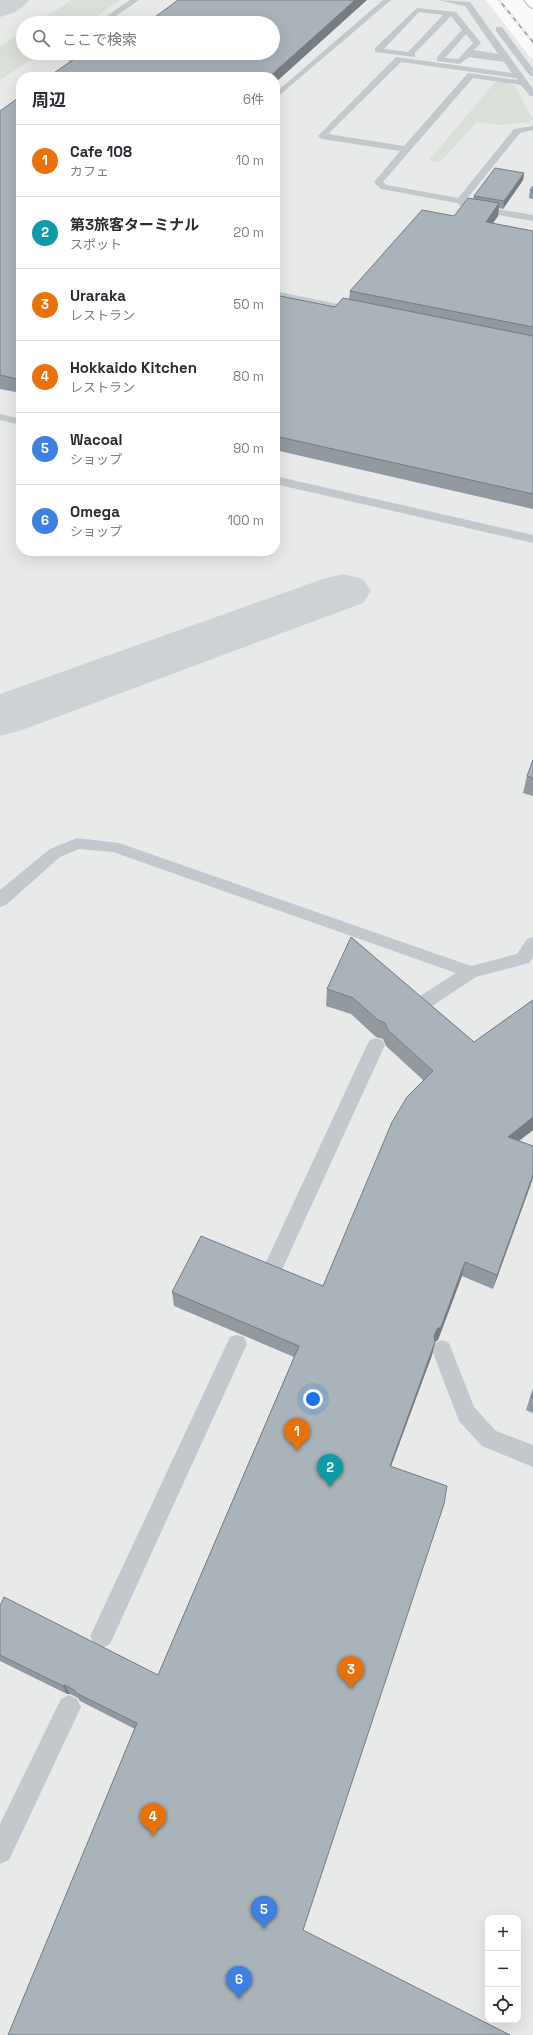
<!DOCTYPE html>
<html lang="ja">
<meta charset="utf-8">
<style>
body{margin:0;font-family:"Space Grotesk","Noto Sans JP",sans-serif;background:#f2f2f3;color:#2b2b33}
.controls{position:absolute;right:12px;bottom:12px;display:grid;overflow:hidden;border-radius:8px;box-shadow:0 4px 16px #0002}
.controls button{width:36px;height:36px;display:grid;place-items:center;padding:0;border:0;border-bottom:1px solid #e1e1e2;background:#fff;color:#2b2b33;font:20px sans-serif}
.you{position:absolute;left:313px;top:1399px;width:14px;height:14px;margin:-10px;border:3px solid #fff;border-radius:50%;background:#1a73e8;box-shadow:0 0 0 6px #1a73e833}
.badge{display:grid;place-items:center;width:26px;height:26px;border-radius:50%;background:#e4572e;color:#fff;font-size:13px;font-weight:700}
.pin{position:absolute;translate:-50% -33px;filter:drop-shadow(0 1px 2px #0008)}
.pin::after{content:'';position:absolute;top:21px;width:14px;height:12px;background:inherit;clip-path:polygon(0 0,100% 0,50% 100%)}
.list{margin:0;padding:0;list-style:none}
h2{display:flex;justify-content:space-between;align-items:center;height:52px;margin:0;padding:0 16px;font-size:17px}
h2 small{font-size:13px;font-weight:400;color:#7c7c81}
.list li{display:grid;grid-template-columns:26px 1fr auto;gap:12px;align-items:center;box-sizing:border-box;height:72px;padding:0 16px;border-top:1px solid #e1e1e2}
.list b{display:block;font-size:15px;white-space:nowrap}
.list p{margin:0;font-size:13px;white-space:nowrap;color:#7c7c81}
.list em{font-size:13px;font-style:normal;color:#7c7c81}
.icon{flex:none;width:22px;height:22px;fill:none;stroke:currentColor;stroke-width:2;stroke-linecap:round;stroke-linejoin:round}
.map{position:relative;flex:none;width:533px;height:2035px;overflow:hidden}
.search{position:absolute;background:#fff;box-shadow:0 4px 16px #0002;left:16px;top:16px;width:264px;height:44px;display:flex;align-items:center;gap:10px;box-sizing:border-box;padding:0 14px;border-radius:22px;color:#7c7c81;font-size:15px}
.panel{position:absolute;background:#fff;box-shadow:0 4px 16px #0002;left:16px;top:72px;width:264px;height:484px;border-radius:16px}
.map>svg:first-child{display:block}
.built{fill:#e8e9e9;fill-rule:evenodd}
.green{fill:#dadfd7}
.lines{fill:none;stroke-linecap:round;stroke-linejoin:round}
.taxiway{fill:#ced2d4;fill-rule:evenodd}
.trunk-casing{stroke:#b4b9bd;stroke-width:2}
.service{fill:#c3c8cc;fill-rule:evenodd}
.trunk{fill:#fff;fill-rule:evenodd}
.rail-casing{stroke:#a2aab0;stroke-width:2}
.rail{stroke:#fff;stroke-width:1.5;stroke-dasharray:4.5;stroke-linecap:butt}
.wall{fill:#929a9f}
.shaded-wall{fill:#777d82}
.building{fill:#aab3b9;stroke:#777d82}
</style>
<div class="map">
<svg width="533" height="2035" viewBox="0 0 533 2035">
<rect width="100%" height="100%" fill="#fafaf8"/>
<path class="built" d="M0,0H486L530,57L533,58V2035H0ZM23,23H273V53H23ZM21,77H275V551H21ZM488,1918H518V2020H488Z"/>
<g class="green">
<polygon points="72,0 120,0 86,23 36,23"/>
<polygon points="23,31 23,53 41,53 0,80 0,46"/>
<polygon points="496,81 511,84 515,87 533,119 530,122 500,125 477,122 440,162 429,160"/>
</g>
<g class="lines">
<g class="taxiway">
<path d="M0,0H29C21,10 12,14 0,17Z"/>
<polygon points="343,574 363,579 371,591 363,603 22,730 0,736 0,694 323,579"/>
</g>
<defs>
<polygon id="trunk" points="524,0 533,0 533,8 530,7"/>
</defs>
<use href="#trunk" class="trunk-casing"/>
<g class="service">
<polygon points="130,0 139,0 106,23 97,23"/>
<polygon points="383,0 391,0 275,99 275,93"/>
<path d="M438,0L470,2L533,89V96H530L521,85L473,78L383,182L387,185L458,198L514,129L533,126V130L520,133L465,201L467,204L533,215V221L464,209L457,203L381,189L374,182L400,151L322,139L318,136L396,57L512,73L504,62L469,57L460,64L437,61V57L462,30L451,16L415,53V57L375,52V48L417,8L456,12L481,43L474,50L498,54L465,6ZM419,12L443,15L408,52L384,49ZM466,34L473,43L458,59L445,58ZM401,62L516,78L517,80L468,73L404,146L328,134Z"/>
<polygon points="496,27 502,27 533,69 533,76 530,76 496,31"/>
<polygon points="66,53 74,53 77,64 60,77 51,77 69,63"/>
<polygon points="275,291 357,308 362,311 357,314 275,297"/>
<polygon points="0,414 21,419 21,425 0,420"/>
<polygon points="275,476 533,535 533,543 275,484"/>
<polygon points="77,838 119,843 471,966 517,954 527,939 533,937 533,957 529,963 476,977 429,1008 423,1010 417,1008 415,1003 417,998 456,973 113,852 79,849 60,857 6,905 0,907 0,890 50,849"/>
<polygon points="376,1038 382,1040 385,1045 280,1274 273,1277 266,1274 263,1268 266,1262 367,1045 370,1040"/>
<polygon points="237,1335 244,1337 247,1344 110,1644 102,1648 94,1644 90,1636 94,1628 230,1337"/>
<polygon points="442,1340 449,1343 474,1407 496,1431 533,1445 533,1467 482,1446 459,1421 432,1350 435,1343"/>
<polygon points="69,1695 77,1699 81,1707 9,1860 0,1864 0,1824 61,1699"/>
</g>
<use href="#trunk" class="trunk"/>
<defs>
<polyline id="rail" points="499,0 533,42"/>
</defs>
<use href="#rail" class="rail-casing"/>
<use href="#rail" class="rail"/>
</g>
<g class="wall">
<polygon points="21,96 21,393 0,389 0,111"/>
<polygon points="524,173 523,180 503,209 499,208 498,216 493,223 533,231 533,509 275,450 275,295 335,307 349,300 350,291 454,216 473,199 474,196"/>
<polygon points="533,186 533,199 529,198 530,190"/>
<polygon points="533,760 533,796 523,793 527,776"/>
<polygon points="351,937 474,1042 533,1000 533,1130 519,1141 533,1146 533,1178 493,1289 462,1276 438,1340 435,1342 432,1355 391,1466 8,2035 135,1729 80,1701 78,1698 70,1694 67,1694 0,1661 0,1606 158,1675 294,1357 174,1306 172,1292 323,1286 423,1080 386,1046 383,1039 376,1037 351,1014 326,1006 327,989"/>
<polygon points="533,1388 533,1413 526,1410"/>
</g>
<g class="shaded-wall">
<polygon points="355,0 367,0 275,83 275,77 269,77"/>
<polygon points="524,173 523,180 503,209 504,201"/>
<polygon points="499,203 498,216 484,235 486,222"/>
<polygon points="533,1117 533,1130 504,1152 508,1137"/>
<polygon points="533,1175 533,1178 493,1289 497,1275"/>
<polygon points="465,1262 462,1276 438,1340 434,1342 434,1336"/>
<polygon points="435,1342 432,1355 387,1477 390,1466"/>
<polygon points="65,1685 70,1694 67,1694 63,1686"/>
</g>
<g class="building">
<polygon points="178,0 355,0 269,77 48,77 83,53 87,53 102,55 105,53 273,53 273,23 147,23"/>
<polygon points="21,96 21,380 0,375 0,111"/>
<polygon points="495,168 524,173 504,201 474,196"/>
<polygon points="533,186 533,191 530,190"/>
<polygon points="468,198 499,203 486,222 533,231 533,327 350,291 422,210 454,216"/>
<polygon points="275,295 335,307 343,298 533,336 533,494 275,436"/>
<polygon points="533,760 533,778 527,776"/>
<polygon points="351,937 474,1042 533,1000 533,1117 508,1137 533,1146 533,1175 497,1275 465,1262 441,1327 437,1329 434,1336 435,1342 390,1466 447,1486 444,1504 303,1930 510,2035 8,2035 137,1723 76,1693 74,1690 65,1685 63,1686 0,1655 0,1606 4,1597 158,1675 299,1346 172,1292 201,1236 323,1286 392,1122 407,1097 433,1071 388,1030 385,1023 378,1020 353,998 327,989"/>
<polygon points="533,1392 533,1398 531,1397"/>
</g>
</svg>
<div class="controls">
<button>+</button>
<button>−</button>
<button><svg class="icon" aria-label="locate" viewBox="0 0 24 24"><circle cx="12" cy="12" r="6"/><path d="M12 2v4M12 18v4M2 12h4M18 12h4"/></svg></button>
</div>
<div class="you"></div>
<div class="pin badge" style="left:297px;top:1451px;background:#e8710a">1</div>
<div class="pin badge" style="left:330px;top:1487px;background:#0f9aa8">2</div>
<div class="pin badge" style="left:351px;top:1689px;background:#e8710a">3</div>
<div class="pin badge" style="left:153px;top:1836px;background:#e8710a">4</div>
<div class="pin badge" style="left:264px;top:1929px;background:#3f7fe0">5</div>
<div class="pin badge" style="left:239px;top:1999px;background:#3f7fe0">6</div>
<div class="search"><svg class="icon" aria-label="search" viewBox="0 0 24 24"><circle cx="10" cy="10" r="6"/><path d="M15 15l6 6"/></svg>ここで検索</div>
<section class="panel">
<h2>周辺<small>6件</small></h2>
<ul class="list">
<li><span class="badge" style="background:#e8710a">1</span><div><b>Cafe 108</b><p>カフェ</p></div><em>10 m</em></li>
<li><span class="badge" style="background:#0f9aa8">2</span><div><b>第3旅客ターミナル</b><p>スポット</p></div><em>20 m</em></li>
<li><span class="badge" style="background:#e8710a">3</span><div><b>Uraraka</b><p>レストラン</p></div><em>50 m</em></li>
<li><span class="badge" style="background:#e8710a">4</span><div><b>Hokkaido Kitchen</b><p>レストラン</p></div><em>80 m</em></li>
<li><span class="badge" style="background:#3f7fe0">5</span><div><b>Wacoal</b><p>ショップ</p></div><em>90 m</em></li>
<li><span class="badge" style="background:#3f7fe0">6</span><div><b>Omega</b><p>ショップ</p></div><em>100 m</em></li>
</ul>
</section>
</div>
